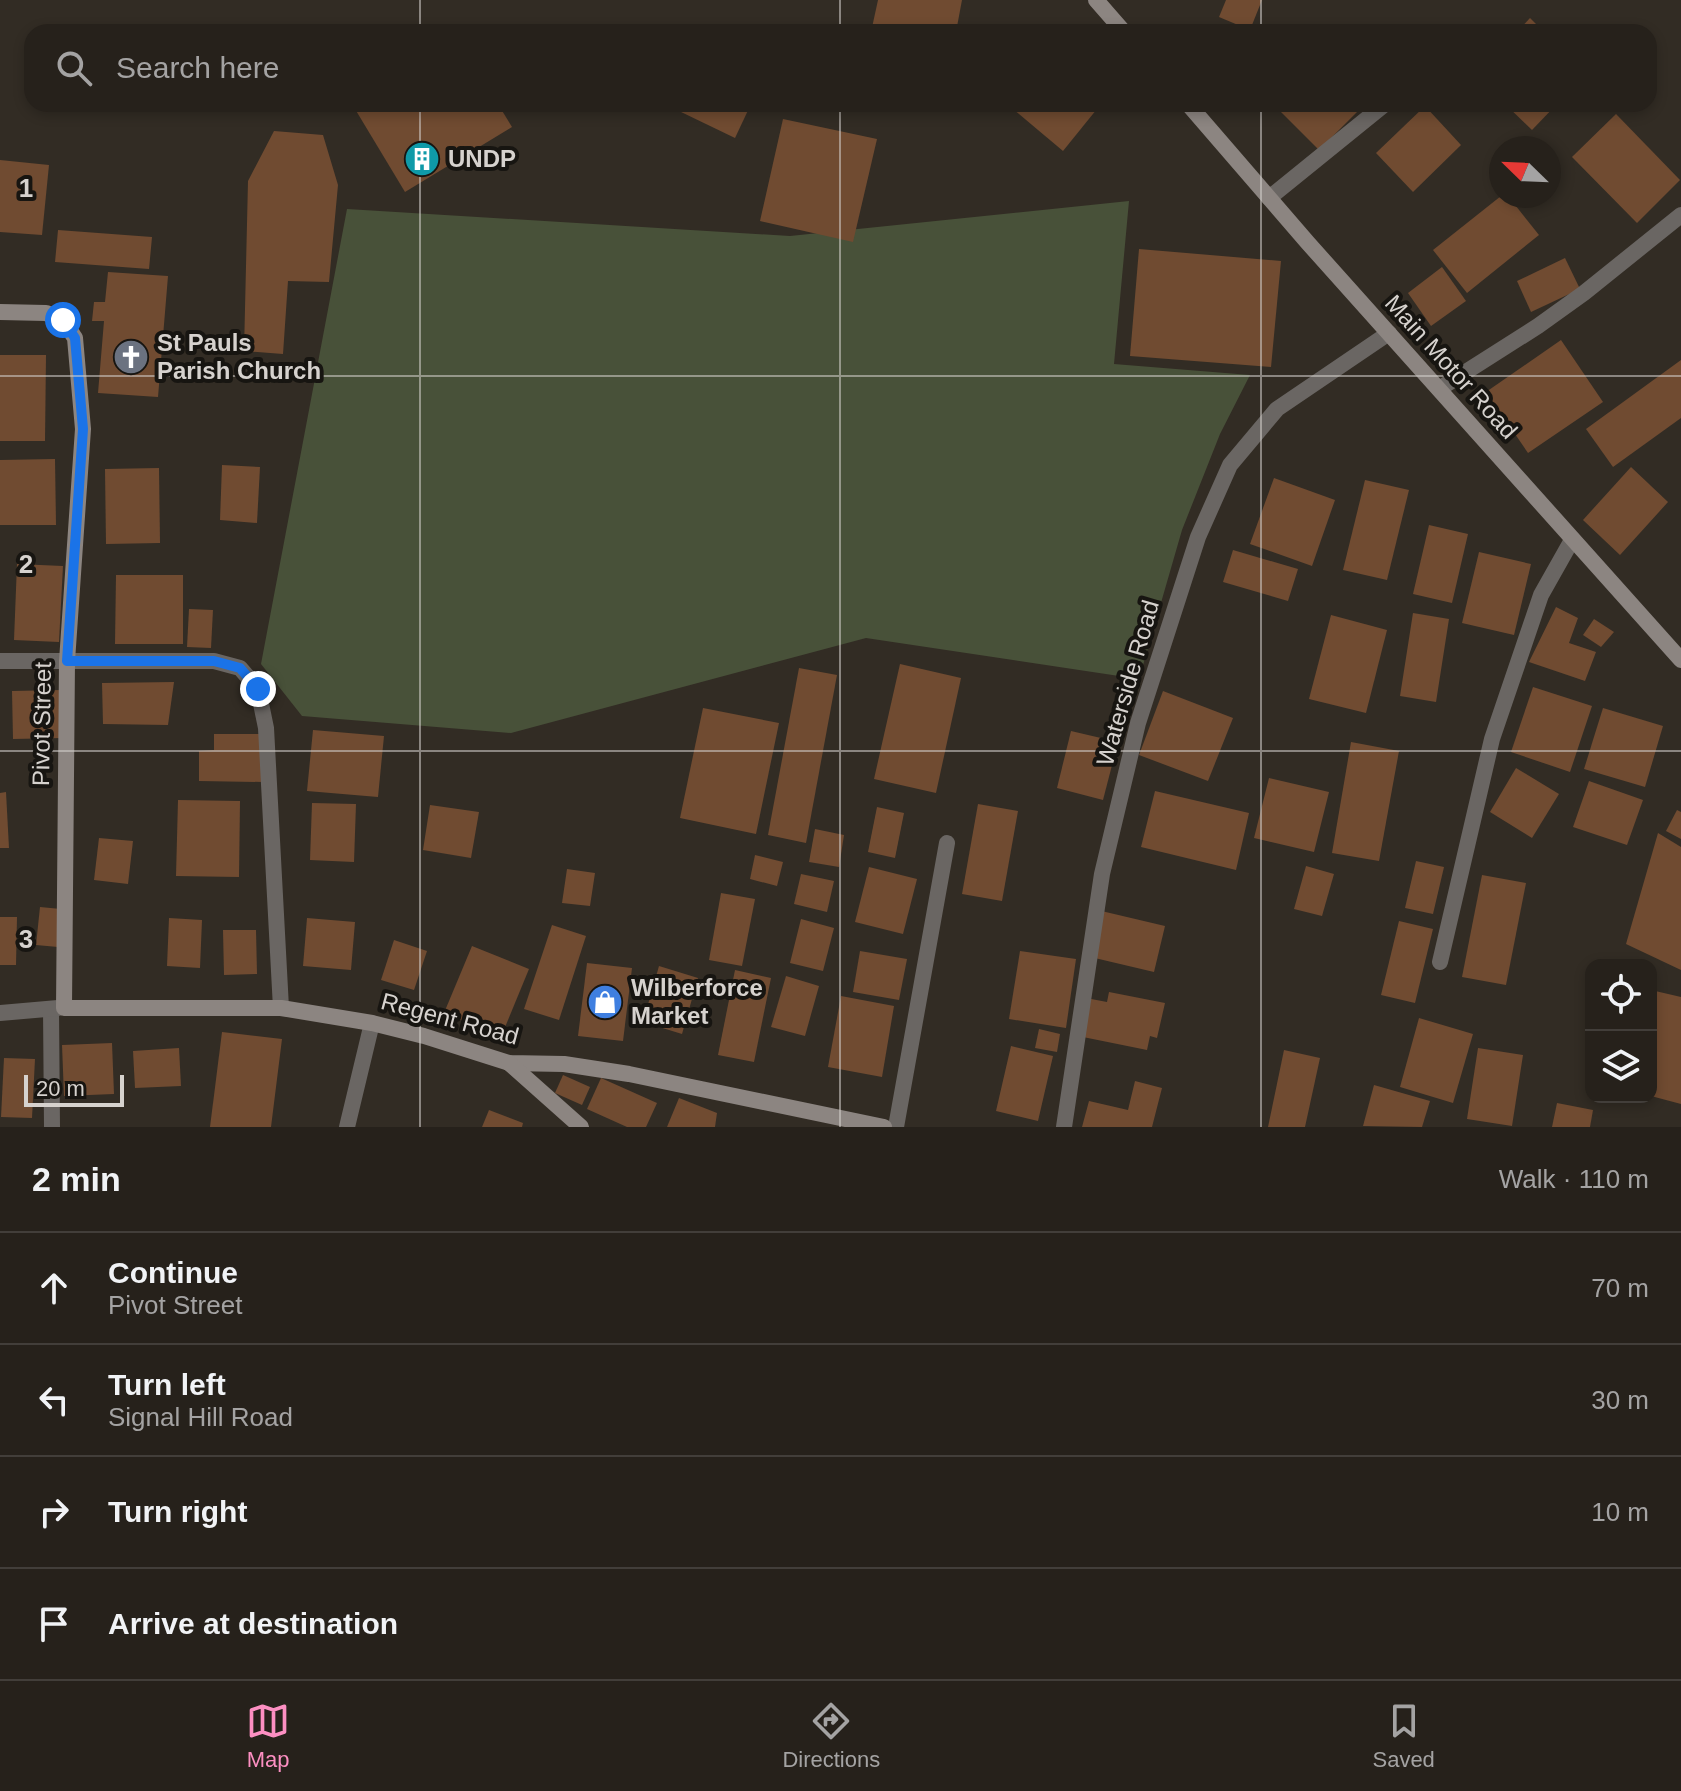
<!DOCTYPE html>
<meta charset="utf-8">
<style>
body{margin:0;font-family:Arial,sans-serif;background:#2e2924;color:#f1f3f6}
.controls{position:absolute;right:24px;bottom:24px;display:grid;overflow:hidden;border-radius:16px;box-shadow:0 4px 12px #0003}
.controls button{width:72px;height:72px;display:grid;place-items:center;padding:0;border:0;border-bottom:2px solid #423e3a;background:#26211b;color:#f1f3f6;font:40px sans-serif}
.compass{position:absolute;left:1489px;top:136px;width:72px;height:72px;border-radius:50%;background:#26211b;box-shadow:0 4px 12px #0003;rotate:293deg}
.scale{position:absolute;left:24px;bottom:20px;width:100px;box-sizing:border-box;padding-left:8px;border:4px solid #d6d2ce;border-top:0;font-size:22px;line-height:28px;white-space:nowrap;color:#d6d2ce;-webkit-text-stroke:6px #171511;paint-order:stroke}
.stop{position:absolute;width:24px;height:24px;margin:-18px;border:6px solid #1a73e8;border-radius:50%;background:#fff}
.stop.end{background:#1a73e8;border-color:#fff;box-shadow:0 2px 8px #0008}
.list{margin:0;padding:0;list-style:none}
h2{display:flex;justify-content:space-between;align-items:center;height:104px;margin:0;padding:0 32px;font-size:34px}
h2 small{font-size:26px;font-weight:400;color:#a4a3a3}
.list li{display:grid;grid-template-columns:52px 1fr auto;gap:24px;align-items:center;box-sizing:border-box;height:112px;padding:0 32px;border-top:2px solid #423e3a}
.list b{display:block;font-size:30px;white-space:nowrap}
.list p{margin:0;font-size:26px;white-space:nowrap;color:#a4a3a3}
.list em{font-size:26px;font-style:normal;color:#a4a3a3}
.icon{flex:none;width:44px;height:44px;fill:none;stroke:currentColor;stroke-width:2;stroke-linecap:round;stroke-linejoin:round}
.map{position:relative;flex:none;width:1681px;height:1127px;overflow:hidden}
.search{position:absolute;background:#26211b;box-shadow:0 4px 12px #0003;left:24px;right:24px;top:24px;height:88px;display:flex;align-items:center;gap:20px;box-sizing:border-box;padding:0 28px;border-radius:24px;color:#a4a3a3;font-size:30px}
.sheet{height:552px;background:#26211b}
nav{display:flex;justify-content:space-around;align-items:center;box-sizing:border-box;height:112px;border-top:2px solid #423e3a;background:#26211b;font-size:22px;color:#a4a3a3}
nav a{display:grid;justify-items:center;gap:4px}
nav .on{color:#fc8fc2}
.map>svg:first-child{display:block}
.green{fill:#485139}
.building{fill:#704b31}
.lines{fill:none;stroke-linecap:round;stroke-linejoin:round}
.street{stroke:#6a6663;stroke-width:16}
.secondary{stroke:#8c8581;stroke-width:16}
.route{stroke:#1a73e8;stroke-width:10}
.grid{fill:none;stroke:#d6d2ce;stroke-width:2;stroke-opacity:0.55}
.labels{text-anchor:middle;stroke-width:8;stroke-linejoin:round;paint-order:stroke}
.poi-label{font-size:24px;font-weight:bold;fill:#d6d2ce;stroke:#171511;text-anchor:start}
.street-label{font-size:24px;fill:#d6d2ce;stroke:#171511}
.grid-label{font-size:26px;text-anchor:middle;font-weight:bold;fill:#d6d2ce;stroke:#171511;stroke-width:8;stroke-linejoin:round;paint-order:stroke}
</style>
<div class="map">
<svg width="1681" height="1127" viewBox="0 0 1681 1127">
<rect width="100%" height="100%" fill="#322c24"/>
<polygon class="green" points="1129,201 1114,364 1250,375 1220,434 1182,530 1139,679 866,638 511,733 302,716 261,664 347,209 790,236"/>
<g class="building">
<polygon points="878,0 962,0 956,32 871,32"/>
<polygon points="1226,0 1262,0 1250,30 1219,17"/>
<polygon points="1530,18 1544,32 1517,32"/>
<polygon points="352,104 498,104 512,127 405,192"/>
<polygon points="683,104 751,104 735,138 679,111"/>
<polygon points="1007,104 1101,104 1063,151"/>
<polygon points="1273,104 1365,104 1319,150"/>
<polygon points="1505,104 1557,104 1532,130"/>
<polygon points="1425,106 1461,145 1413,192 1376,153"/>
<polygon points="1616,114 1680,180 1637,223 1572,157"/>
<polygon points="783,119 877,139 853,242 760,221"/>
<polygon points="274,131 323,135 338,185 329,282 288,281 283,354 244,351 248,181"/>
<polygon points="0,160 49,165 42,235 0,232"/>
<polygon points="1501,196 1508,196 1539,235 1467,293 1433,250"/>
<polygon points="58,230 152,237 149,269 55,262"/>
<polygon points="1139,249 1281,261 1271,367 1130,356"/>
<polygon points="1565,258 1580,289 1531,312 1517,281"/>
<polygon points="1442,267 1466,301 1431,326 1408,293"/>
<polygon points="108,272 168,276 158,397 98,393 104,321 92,321 94,302 105,302"/>
<polygon points="1561,340 1603,402 1528,453 1486,392"/>
<polygon points="0,355 46,355 45,441 0,441"/>
<polygon points="1681,360 1681,418 1613,467 1586,429"/>
<polygon points="55,459 56,525 0,525 0,460"/>
<polygon points="222,465 260,467 257,523 220,520"/>
<polygon points="1631,467 1668,502 1620,555 1583,520"/>
<polygon points="159,468 160,543 106,544 105,469"/>
<polygon points="1274,478 1335,500 1312,566 1250,544"/>
<polygon points="1365,480 1409,490 1387,580 1343,570"/>
<polygon points="1429,525 1468,534 1452,603 1413,594"/>
<polygon points="1233,550 1298,569 1288,601 1223,582"/>
<polygon points="1479,552 1531,564 1514,635 1462,623"/>
<polygon points="17,564 63,566 59,642 14,640"/>
<polygon points="116,575 183,575 183,644 115,644"/>
<polygon points="1556,607 1578,618 1569,643 1596,652 1585,681 1529,662"/>
<polygon points="189,609 213,610 211,648 187,647"/>
<polygon points="1413,613 1449,619 1436,702 1400,696"/>
<polygon points="1331,615 1387,630 1366,713 1309,699"/>
<polygon points="1594,619 1614,632 1601,647 1583,635"/>
<polygon points="900,664 961,678 936,793 874,779"/>
<polygon points="799,668 837,675 806,843 768,835"/>
<polygon points="174,682 168,725 103,724 102,683"/>
<polygon points="1533,687 1592,706 1570,772 1511,752"/>
<polygon points="61,690 62,738 13,739 12,691"/>
<polygon points="1163,691 1233,718 1208,781 1139,755"/>
<polygon points="703,708 779,723 756,834 680,818"/>
<polygon points="1603,708 1663,726 1645,787 1584,769"/>
<polygon points="313,730 384,736 378,797 307,791"/>
<polygon points="1071,731 1118,742 1103,800 1057,788"/>
<polygon points="214,734 263,734 263,782 199,781 199,751 214,750"/>
<polygon points="1351,742 1399,751 1379,861 1332,853"/>
<polygon points="1516,768 1559,794 1532,838 1490,812"/>
<polygon points="1269,778 1329,792 1314,852 1254,838"/>
<polygon points="1589,781 1643,800 1627,845 1573,827"/>
<polygon points="1155,791 1249,813 1236,870 1141,847"/>
<polygon points="6,792 9,848 0,848 0,793"/>
<polygon points="178,800 240,801 239,877 176,876"/>
<polygon points="312,803 356,804 354,862 310,860"/>
<polygon points="978,804 1018,811 1002,901 962,894"/>
<polygon points="430,805 479,812 471,858 423,850"/>
<polygon points="877,807 904,813 895,858 868,852"/>
<polygon points="1677,810 1681,812 1681,839 1666,831"/>
<polygon points="815,829 844,835 839,867 809,862"/>
<polygon points="1658,833 1681,847 1681,970 1626,944"/>
<polygon points="99,838 133,841 128,884 94,880"/>
<polygon points="755,855 783,862 777,886 750,879"/>
<polygon points="1416,861 1444,867 1433,914 1405,908"/>
<polygon points="1306,866 1334,874 1322,916 1294,909"/>
<polygon points="869,867 917,879 903,934 855,922"/>
<polygon points="567,869 595,873 590,906 562,903"/>
<polygon points="801,874 834,881 827,912 794,904"/>
<polygon points="1482,875 1526,883 1506,985 1462,977"/>
<polygon points="721,893 755,899 742,966 709,960"/>
<polygon points="40,907 61,909 58,947 36,945"/>
<polygon points="1093,909 1165,926 1154,972 1082,955"/>
<polygon points="0,917 17,917 16,965 0,965"/>
<polygon points="169,918 202,920 200,968 167,966"/>
<polygon points="307,918 355,922 351,970 303,966"/>
<polygon points="801,919 834,928 823,971 790,963"/>
<polygon points="1399,921 1433,929 1415,1003 1381,995"/>
<polygon points="552,925 586,936 559,1020 524,1009"/>
<polygon points="223,930 256,930 257,974 224,975"/>
<polygon points="394,940 427,951 414,990 381,980"/>
<polygon points="472,946 529,969 501,1037 444,1013"/>
<polygon points="860,951 907,959 899,1000 853,992"/>
<polygon points="1020,951 1076,959 1066,1028 1009,1019"/>
<polygon points="587,963 632,968 623,1041 578,1036"/>
<polygon points="659,966 698,978 682,1034 643,1022"/>
<polygon points="735,970 771,978 754,1062 718,1055"/>
<polygon points="786,976 819,986 805,1036 771,1027"/>
<polygon points="1651,990 1681,997 1681,1104 1651,1096"/>
<polygon points="1109,992 1165,1003 1157,1038 1150,1036 1147,1050 1078,1036 1086,998 1107,1002"/>
<polygon points="841,996 894,1006 882,1077 828,1067"/>
<polygon points="1419,1018 1473,1034 1453,1103 1400,1087"/>
<polygon points="1039,1029 1060,1034 1057,1052 1035,1048"/>
<polygon points="222,1032 282,1039 271,1127 210,1127"/>
<polygon points="112,1043 114,1094 64,1096 62,1045"/>
<polygon points="1011,1046 1053,1056 1038,1121 996,1111"/>
<polygon points="179,1048 181,1086 135,1088 133,1051"/>
<polygon points="1478,1048 1523,1055 1512,1126 1467,1119"/>
<polygon points="1284,1050 1320,1058 1305,1127 1268,1127"/>
<polygon points="4,1058 35,1059 32,1118 1,1117"/>
<polygon points="563,1075 590,1087 582,1105 555,1093"/>
<polygon points="601,1078 657,1103 646,1127 627,1127 587,1109"/>
<polygon points="1135,1081 1162,1088 1152,1127 1082,1127 1089,1101 1128,1110"/>
<polygon points="1374,1085 1430,1101 1422,1127 1363,1126"/>
<polygon points="679,1098 717,1113 715,1127 667,1127"/>
<polygon points="1557,1103 1593,1110 1590,1127 1552,1127"/>
<polygon points="489,1110 523,1123 522,1127 482,1127"/>
</g>
<g class="lines">
<g class="street">
<polyline points="1269,198 1385,104"/>
<polyline points="1439,389 1538,326 1584,293 1681,215"/>
<polyline points="0,661 214,661 240,668 258,689 266,728 281,1008"/>
<polyline points="1440,962 1492,739 1541,595 1572,540"/>
<polyline points="51,1009 52,1127"/>
<polyline points="0,1013 58,1008"/>
<polyline points="347,1127 372,1023"/>
<polyline points="896,1127 947,843"/>
<polyline points="1064,1127 1102,874 1138,723 1198,537 1230,465 1277,409 1389,333"/>
</g>
<g class="secondary">
<polyline points="1096,0 1124,32"/>
<polyline points="1188,104 1308,243 1681,660"/>
<polyline points="0,312 46,313 63,320 75,338 83,429 67,661 64,1008 281,1008 372,1023 424,1036 509,1063 564,1064 629,1074 884,1127"/>
<polyline points="509,1063 581,1127"/>
</g>
</g>
<g class="lines">
<polyline class="route" points="63,320 75,338 83,429 67,661 214,661 240,668 258,689"/>
</g>
<path class="grid" d="M420,0V32M840,0V32M1261,0V32M420,104V1127M840,104V1127M1261,104V1127M0,376H1681M0,751H1681"/>
<defs>
<symbol id="building-disc" viewBox="-11 -11 22 22"><circle r="9.5" fill="#0f9aa8" stroke="#171511"/><path d="M-4-6H4V6H1V3H-1V6H-4ZM-2.5-4.3h1.7v1.8h-1.7ZM.8-4.3h1.7v1.8H.8ZM-2.5-1h1.7V.8h-1.7ZM.8-1h1.7V.8H.8Z" fill="#fff"/></symbol>
<symbol id="church-disc" viewBox="-11 -11 22 22"><circle r="9.5" fill="#6b7280" stroke="#171511"/><path d="M-1.2-6h2.4v3.5h3.3v2.4h-3.3V6h-2.4V-.1h-3.3v-2.4h3.3Z" fill="#fff"/></symbol>
<symbol id="shop-disc" viewBox="-11 -11 22 22"><circle r="9.5" fill="#3f7fe0" stroke="#171511"/><path d="M-5-2.5h2.3a2.7 3.5 0 0 1 5.4 0H5L5.5 6h-11ZM-1.5-2.5h3a1.5 2.3 0 0 0-3 0Z" fill="#fff"/></symbol>
</defs>
<g fill-rule="evenodd">
<use href="#building-disc" x="402" y="139" width="40" height="40"/>
<use href="#church-disc" x="111" y="337" width="40" height="40"/>
<use href="#shop-disc" x="585" y="982" width="40" height="40"/>
</g>
<g class="labels">
<g class="poi-label">
<text x="448" y="167">UNDP</text>
<text x="157" y="351">St Pauls<tspan x="157" dy="28">Parish Church</tspan></text>
<text x="631" y="996">Wilberforce<tspan x="631" dy="28">Market</tspan></text>
</g>
<g class="street-label">
<text transform="translate(1451 367) rotate(48)" y="8">Main Motor Road</text>
<text transform="translate(1128 683) rotate(-74)" y="8">Waterside Road</text>
<text transform="translate(42 724) rotate(-89)" y="8">Pivot Street</text>
<text transform="translate(450 1019) rotate(15)" y="8">Regent Road</text>
</g>
</g>
<g class="grid-label">
<text x="26" y="197">1</text>
<text x="26" y="573">2</text>
<text x="26" y="948">3</text>
</g>
</svg>
<div class="controls">
<button><svg class="icon" aria-label="locate" viewBox="0 0 24 24"><circle cx="12" cy="12" r="6"/><path d="M12 2v4M12 18v4M2 12h4M18 12h4"/></svg></button>
<button><svg class="icon" aria-label="layers" viewBox="0 0 24 24"><path d="M12 4l9 5-9 5-9-5zM3 14l9 5 9-5"/></svg></button>
</div>
<svg class="compass" viewBox="-18 -18 36 36"><path d="M0-13l5 13h-10z" fill="#e53935"/><path d="M0 13l5-13h-10z" fill="#a4a3a3"/></svg>
<div class="scale">20 m</div>
<div class="stop" style="left:63px;top:320px"></div>
<div class="stop end" style="left:258px;top:689px"></div>
<div class="search"><svg class="icon" aria-label="search" viewBox="0 0 24 24"><circle cx="10" cy="10" r="6"/><path d="M15 15l6 6"/></svg>Search here</div>
</div>
<section class="sheet">
<h2>2 min<small>Walk · 110 m</small></h2>
<ul class="list">
<li><svg class="icon" aria-label="ahead" viewBox="0 0 24 24"><path d="M12 20V5M6 11l6-6 6 6"/></svg><div><b>Continue</b><p>Pivot Street</p></div><em>70 m</em></li>
<li><svg class="icon" aria-label="left" viewBox="0 0 24 24"><path d="M17 20v-9H6M10 6l-5 5 5 5"/></svg><div><b>Turn left</b><p>Signal Hill Road</p></div><em>30 m</em></li>
<li><svg class="icon" aria-label="right" viewBox="0 0 24 24"><path d="M7 20v-9h11M14 6l5 5-5 5"/></svg><div><b>Turn right</b></div><em>10 m</em></li>
<li><svg class="icon" aria-label="arrive" viewBox="0 0 24 24"><path d="M6 21V4h12l-3 4 3 4H6"/></svg><div><b>Arrive at destination</b></div></li>
</ul>
</section>
<nav>
<a class="on"><svg class="icon" aria-label="map" viewBox="0 0 24 24"><path d="M3 6l6-2 6 2 6-2v14l-6 2-6-2-6 2zM9 4v14M15 6v14"/></svg>Map</a>
<a><svg class="icon" aria-label="directions" viewBox="0 0 24 24"><path d="M12 3l9 9-9 9-9-9zM9 14v-3h6M13 9l2 2-2 2"/></svg>Directions</a>
<a><svg class="icon" aria-label="saved" viewBox="0 0 24 24"><path d="M7 4h10v16l-5-4-5 4z"/></svg>Saved</a>
</nav>
